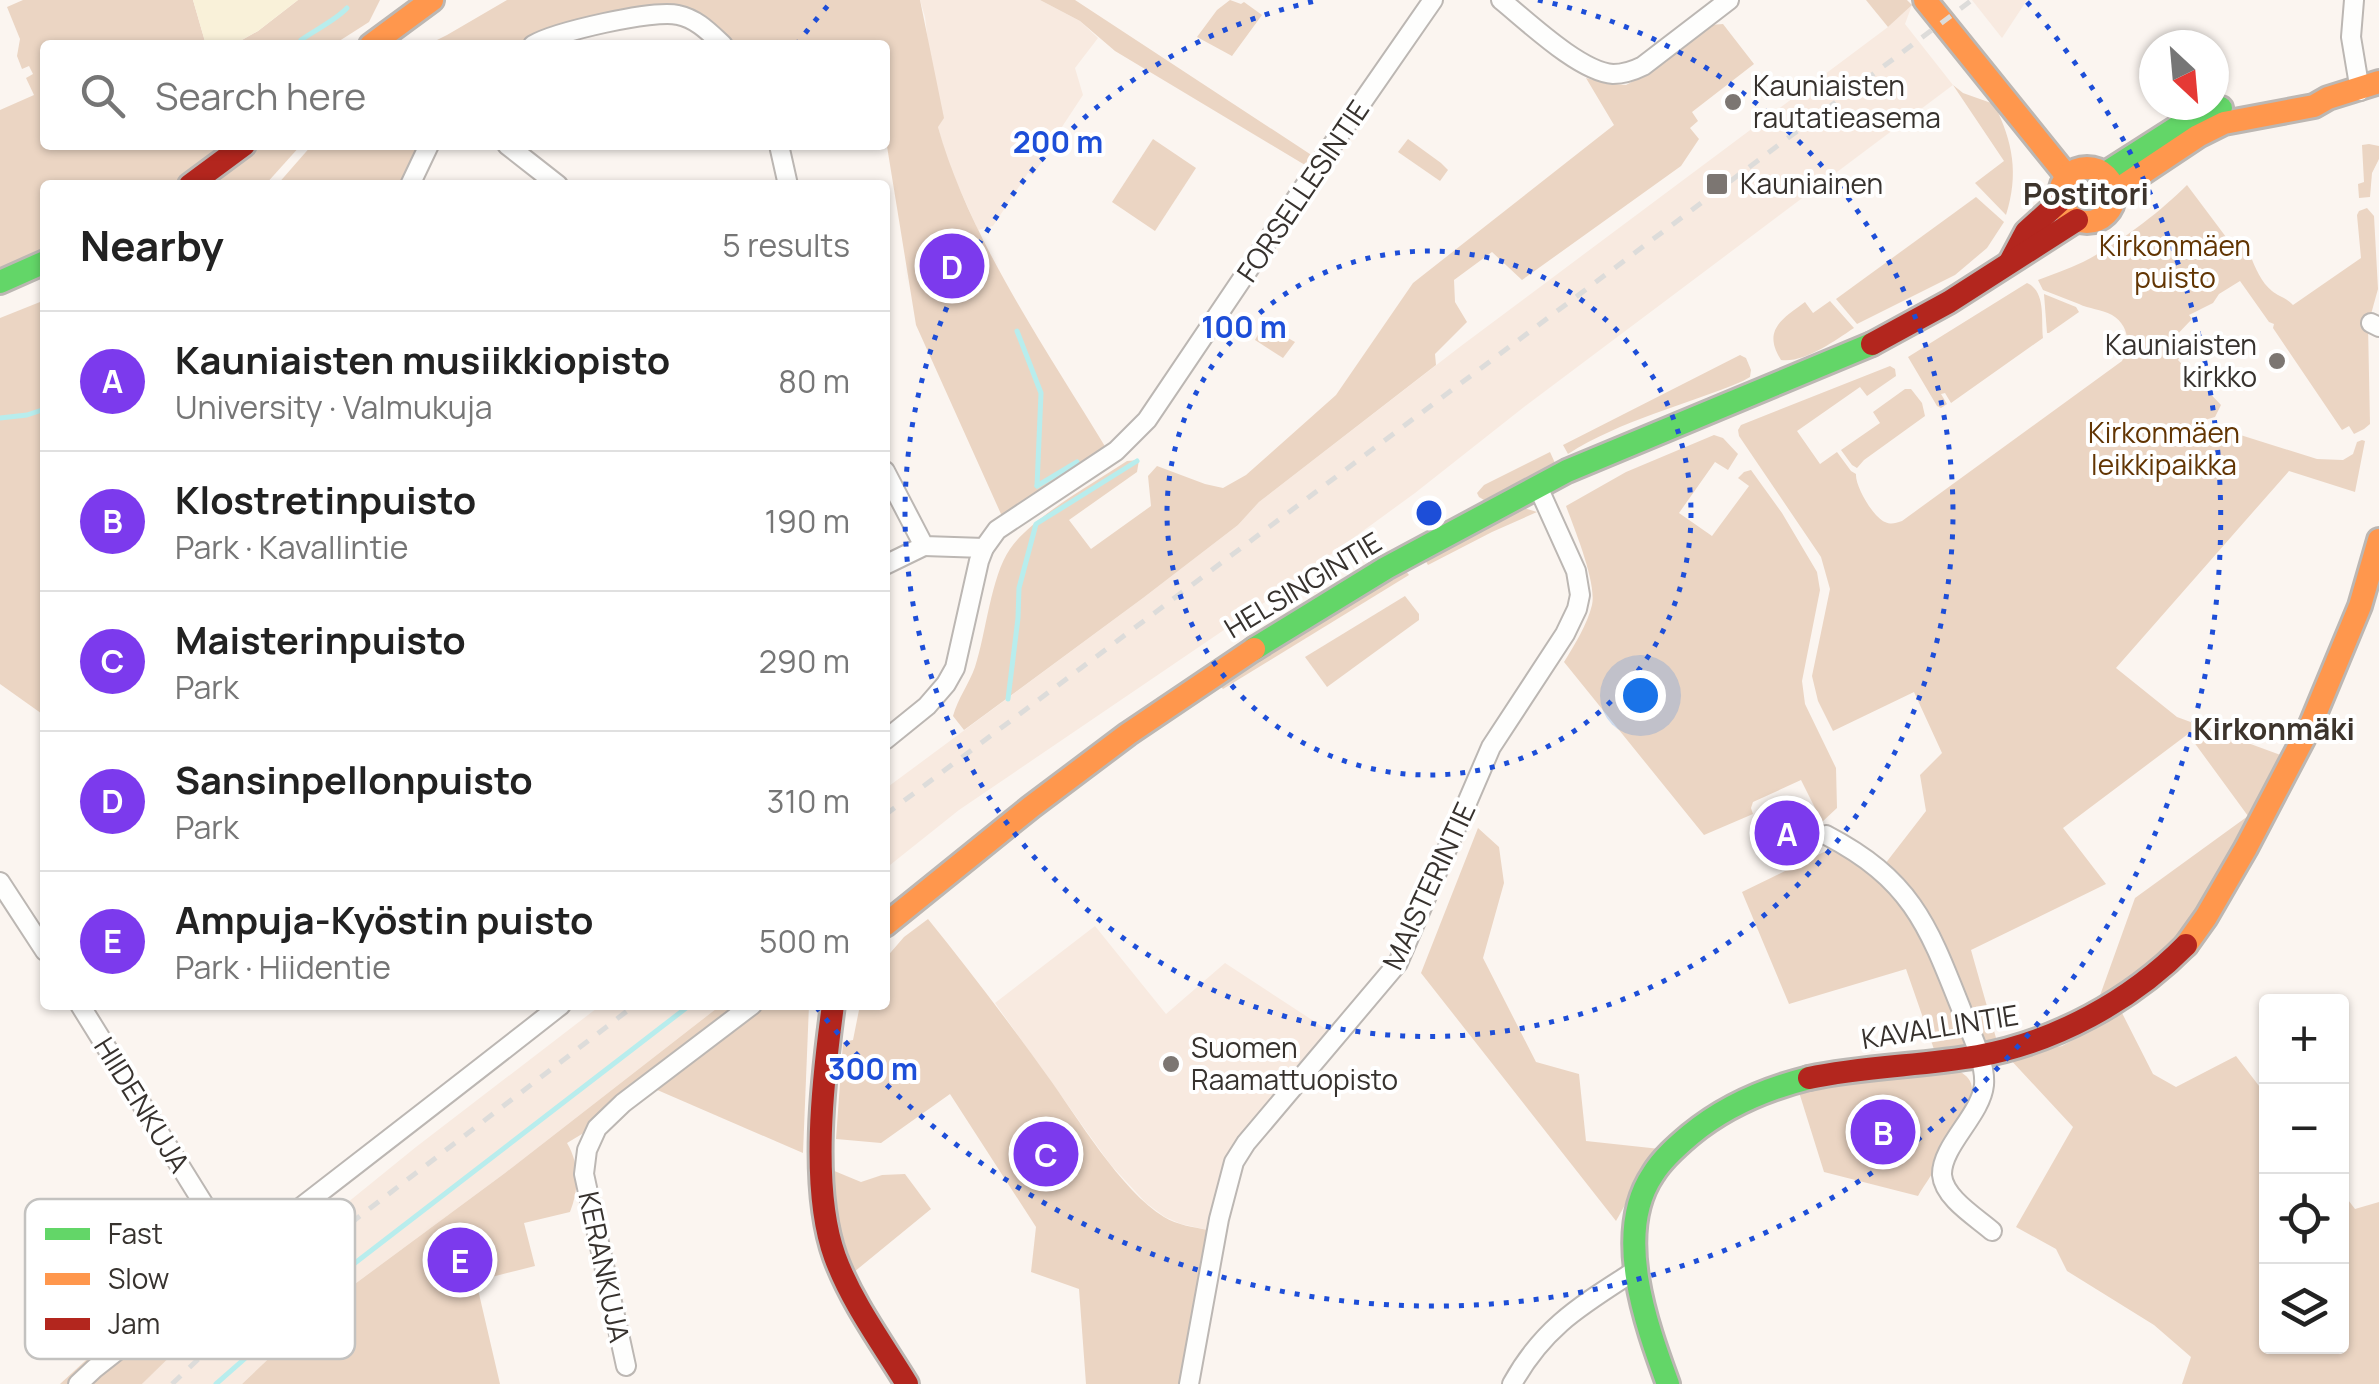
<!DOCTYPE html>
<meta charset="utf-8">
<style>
body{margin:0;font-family:Manrope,sans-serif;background:#f2f2f2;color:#222}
.controls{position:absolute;right:30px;bottom:30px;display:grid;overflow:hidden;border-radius:10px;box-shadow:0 2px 8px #0004}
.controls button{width:90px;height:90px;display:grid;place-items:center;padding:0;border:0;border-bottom:2px solid #e0e0e0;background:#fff;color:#222;font:50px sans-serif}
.compass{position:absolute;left:2139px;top:30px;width:90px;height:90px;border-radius:50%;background:#fff;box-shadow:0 2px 8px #0004;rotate:154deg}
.you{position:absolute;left:1640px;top:695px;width:35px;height:35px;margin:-25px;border:8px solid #fff;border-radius:50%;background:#1a73e8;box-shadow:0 0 0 15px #1a73e833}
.badge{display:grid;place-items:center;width:65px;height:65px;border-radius:50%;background:#7c3aed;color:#fff;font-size:32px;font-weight:700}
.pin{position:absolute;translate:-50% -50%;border:5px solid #fff;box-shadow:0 2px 10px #0006}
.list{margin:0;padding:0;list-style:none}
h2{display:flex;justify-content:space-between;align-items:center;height:130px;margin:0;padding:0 40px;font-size:42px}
h2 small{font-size:32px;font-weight:400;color:#767676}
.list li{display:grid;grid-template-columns:65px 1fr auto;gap:30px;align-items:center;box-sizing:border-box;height:140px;padding:0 40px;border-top:2px solid #e0e0e0}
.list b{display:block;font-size:38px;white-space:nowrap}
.list p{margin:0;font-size:32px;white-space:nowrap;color:#767676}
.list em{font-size:32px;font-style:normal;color:#767676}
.icon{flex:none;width:55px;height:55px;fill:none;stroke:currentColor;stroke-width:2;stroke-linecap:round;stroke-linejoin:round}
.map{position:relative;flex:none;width:2379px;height:1384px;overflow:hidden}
.search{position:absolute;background:#fff;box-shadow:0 2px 8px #0004;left:40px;top:40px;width:850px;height:110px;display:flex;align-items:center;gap:25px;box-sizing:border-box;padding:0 35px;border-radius:10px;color:#767676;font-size:38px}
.panel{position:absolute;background:#fff;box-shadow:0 2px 8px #0004;left:40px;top:180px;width:850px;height:830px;border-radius:10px}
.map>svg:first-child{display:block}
.built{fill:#f8eae0}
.green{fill:#ebd5c3}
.sand{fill:#f9f1d9}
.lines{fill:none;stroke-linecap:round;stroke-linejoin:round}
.stream{stroke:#b8eded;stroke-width:5}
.street-casing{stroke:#bcb7b3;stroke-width:22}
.fast-casing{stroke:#bcb7b3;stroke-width:28}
.slow-casing{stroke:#bcb7b3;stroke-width:28}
.jam-casing{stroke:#bcb7b3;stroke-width:28}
.street{stroke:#fefefd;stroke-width:18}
.fast{stroke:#63d668;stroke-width:22}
.slow{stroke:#ff974d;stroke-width:22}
.jam{stroke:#b3261e;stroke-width:22}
.rail{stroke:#dddcda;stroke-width:5;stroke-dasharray:12 12;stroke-linecap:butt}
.ring{fill:none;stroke:#1d4ed8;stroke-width:5;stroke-dasharray:5 10}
.poi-dot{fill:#7c7672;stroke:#fff;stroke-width:4}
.labels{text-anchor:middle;stroke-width:8;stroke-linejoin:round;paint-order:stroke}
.poi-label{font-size:28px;fill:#37322e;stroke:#fff;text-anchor:start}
.street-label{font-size:28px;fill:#37322e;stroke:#fff}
.park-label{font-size:28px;fill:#623503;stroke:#fff}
.neighbourhood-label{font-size:30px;font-weight:bold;fill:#3d342c;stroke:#fff}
.key{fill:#fff;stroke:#c3c2c0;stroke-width:2.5}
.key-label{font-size:28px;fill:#37322e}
.centre{fill:#1d4ed8;stroke:#fff;stroke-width:5}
.ring-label{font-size:30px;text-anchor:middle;font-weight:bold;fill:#1d4ed8;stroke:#fff;stroke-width:8;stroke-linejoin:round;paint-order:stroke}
</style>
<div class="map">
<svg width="2379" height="1384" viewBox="0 0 2379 1384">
<rect width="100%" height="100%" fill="#fbf5f0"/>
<g class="built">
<polygon points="920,0 1040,0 1080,21 1098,38 1075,68 1083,95 1054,139 1056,141 1033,175 1028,173 993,226 978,230 948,163 938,127 925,17"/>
<polygon points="1972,0 2027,0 2002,38"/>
<polygon points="1912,5 1905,24 1953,85 1524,407 1415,493 1271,598 959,810 885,869 885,789 1143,598 1238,525 1259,502 1461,346 1888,27"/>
<polygon points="1095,926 1166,1014 1225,963 1332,1033 1276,1095 1208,1230 1181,1224 1165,1217 1146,1203 1110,1164 995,1003"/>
<polygon points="601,1005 721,1005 505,1173 321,1309 242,1384 142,1384 231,1297 416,1147"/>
</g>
<g class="green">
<polygon points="23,0 193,0 206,45 45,45 45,145 230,145 171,185 45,185 45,250 0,268 0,110 34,95 26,78 33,74 29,66 22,69 17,56 20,39 7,7"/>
<polygon points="298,0 380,0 369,22 333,45 233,45 258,31"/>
<path d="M507,0H920L944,118L938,127C969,238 1046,349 1106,448L1006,518L1001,514L916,325L885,134V45H732L704,19L682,8L539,34L521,45H427L447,35Z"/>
<polygon points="1040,0 1075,0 1316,158 1310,168 1115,51 1080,21"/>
<polygon points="1230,0 1241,4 1244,2 1262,15 1232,56 1197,37 1217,10"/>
<polygon points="1866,0 1907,0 1912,5 1888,27"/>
<path d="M1723,24L1754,64L1692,112L1698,121L1690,128L1699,139L1681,166L1522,280L1492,252L1454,280L1455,302L1467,322L1435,354L1436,365L1259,502L1238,525L1143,598L964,730L953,716C958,698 969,684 975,667C986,634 991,576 1010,549C1032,517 1094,483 1127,461L1139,460L1137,472L1069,520L1091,549L1151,506L1148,476L1157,466L1205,484L1223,488L1246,475L1336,395L1413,283L1614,125L1586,78L1605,83L1626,85L1654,70L1710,25Z"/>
<path d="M1953,85L1963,93L1994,104C2013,142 2019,174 2006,215L1975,183L2004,161Z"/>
<polygon points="1153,139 1196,168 1155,231 1112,202"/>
<polygon points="1408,139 1441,163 1448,170 1440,181 1398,152"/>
<polygon points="2369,144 2379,146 2379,159 2372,173 2370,197 2359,198 2358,184 2364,182 2362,145"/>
<polygon points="264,145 301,145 265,185 209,185"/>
<polygon points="312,145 425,145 405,185 277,185"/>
<path d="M2187,185L2226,237L2236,240L2244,237C2250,254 2257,279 2272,291C2279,297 2286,297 2293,305L2361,258L2357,215L2359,211L2367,208L2374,216L2378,289L2368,325L2370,424L2364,429L2354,434L2349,426L2342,430L2273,328L2274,324L2269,322L2240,281L2219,294L2213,303L2189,315L2192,319L2170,342L2181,355L2178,360L2221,405L2215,417L2191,424L2197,435L2215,427L2317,459L2343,460L2353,454L2357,442L2362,440L2365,441L2355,492L2289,471L2116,668L2177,717L2286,757L2185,937L2098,1001L2135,898L2248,816L2188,734L2063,828L2106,884L1971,950L1998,1045L1936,1055L1906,969L1789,1004L1742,892L1836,846L1878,873L1926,811L1920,775L1942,753L1914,692L1833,731L1818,701L1812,676L1830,589L1821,557L1739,436L1738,430L1741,425L1890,366L1895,369L1896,376L1867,396L1860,387L1797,431L1820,464L1837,452L1851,471L1856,474C1855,486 1873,517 1885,522C1892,525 1895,523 1902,521L2122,361C2131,345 2129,325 2112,315C2101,309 2089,309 2079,304L2043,290L2038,280C2053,274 2068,269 2083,262C2118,244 2159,213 2187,185Z"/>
<polygon points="1976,197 2004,222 1987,248 1955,275 1857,324 1836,299"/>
<path d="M2027,283C2046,291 2041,319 2043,338L1951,403L1945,393L1941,394L1947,404L1941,408L1937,406L1908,357Z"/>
<polygon points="2044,294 2076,307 2079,312 2049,333 2047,333"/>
<polygon points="45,300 45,716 0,684 0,318"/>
<path d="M1830,301L1854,328C1834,341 1805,363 1781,360C1762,330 1782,319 1805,302L1813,313Z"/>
<polygon points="1272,329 1295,342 1283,358 1255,340 1260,331"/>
<path d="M1740,355L1746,358L1751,370L1750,377L1743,381C1686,405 1621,420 1568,454L1563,445Z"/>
<polygon points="1905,389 1911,389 1922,403 1925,416 1864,460 1857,468 1852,465 1841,450 1880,423 1873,412"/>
<path d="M1714,435L1723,438L1738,454L1728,470L1715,462L1679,513L1712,536L1749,486L1738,478L1744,472L1751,470L1782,513L1817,572L1820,590L1802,681L1805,704L1836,768L1837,808L1822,822L1801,780L1753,802L1751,808L1753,814L1704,835L1564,662C1575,644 1587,625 1592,605C1597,583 1574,528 1566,506L1626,472Z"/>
<polygon points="1550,452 1555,463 1484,500 1479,497 1477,493 1484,485"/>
<polygon points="1524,508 1537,512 1492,532 1428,565 1425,560"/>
<polygon points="1406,571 1409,575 1223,689 1219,685"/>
<polygon points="1405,596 1419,614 1419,620 1327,687 1305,657"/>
<polygon points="1478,828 1499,847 1504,883 1483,958 1536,1062 1579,1074 1586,1141 1660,1149 1643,1173 1616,1221 1421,973"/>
<path d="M928,919C969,970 1008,1021 1046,1074C1076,1115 1121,1191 1164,1217C1177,1225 1193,1227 1208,1230L1181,1384H1086L1079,1289L1031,1272L1036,1227L950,1094L881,1143L836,1139L843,1042L853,1040L860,1005H885V959L904,937Z"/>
<path d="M721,1005H744L592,1128L567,1143C580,1165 579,1189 570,1212L524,1223L535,1266L476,1281L500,1384H242L321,1309L505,1173Z"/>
<polygon points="763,1005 809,1005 803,1153 655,1089"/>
<polygon points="2122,1013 2153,1074 2176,1087 2236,1056 2266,1095 2266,1346 2342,1346 2342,1192 2355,1209 2379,1202 2379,1384 2182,1384 2191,1357 2154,1325 2067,1271 2056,1249 2016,1227 2073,1127 2008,1057 2062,1046"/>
<path d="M1959,1071C1967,1076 1972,1080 1972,1090C1973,1113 1931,1175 1918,1196L1824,1172L1798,1089Z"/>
<polygon points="832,1170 861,1182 882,1175 905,1174 931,1209 854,1272 839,1225"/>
<polygon points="192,1263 231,1297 142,1384 60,1384"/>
</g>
<polygon class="sand" points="193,0 298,0 258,31 233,45 206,45"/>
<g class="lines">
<g class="stream">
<path d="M298,45L301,40C315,30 336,20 347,8"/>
<polyline points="1017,331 1041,393 1037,486"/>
<polyline points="0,418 27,415 45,409"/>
<polyline points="1037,486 1077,462"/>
<polyline points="1008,699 1018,618 1019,588 1036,524 1137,461"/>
<polyline points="216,1384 342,1273 690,1005"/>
</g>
<defs>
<g id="street">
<path d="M1501,0C1527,21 1580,72 1613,74C1625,74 1633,71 1643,66L1729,0"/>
<polyline points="2354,0 2351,37 2360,91"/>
<path d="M533,45C555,32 654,9 678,15C697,19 709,32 723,45"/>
<polyline points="507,145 558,185"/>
<polyline points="779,145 788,185"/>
<polyline points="410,185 429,145"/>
<polyline points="2371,323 2379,327"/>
<polyline points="885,471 924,546 984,548"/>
<polyline points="885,565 924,546"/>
<polyline points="885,740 927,706 946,684 955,668 979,561 984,548 997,530 1116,451 1147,420 1331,147 1433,0"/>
<path d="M1826,835C1912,880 1928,925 1962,1011C1970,1032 1986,1062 1984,1085C1981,1115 1941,1146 1942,1175C1944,1198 1976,1217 1992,1231"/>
<polyline points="0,882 45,951"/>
<polyline points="80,1005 236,1256"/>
<polyline points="626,1366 584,1174 587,1150 597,1128 623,1103 752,1005"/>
<path d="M78,1384L94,1369C249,1246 406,1127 561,1005"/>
<polyline points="1189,1384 1219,1219 1234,1162 1246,1143 1398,963 1491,747 1565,634 1577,609 1580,595 1576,571 1538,487"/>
<path d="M1512,1384C1544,1326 1582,1305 1636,1270"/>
</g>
<g id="fast">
<polyline points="2104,174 2187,121 2221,108"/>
<polyline points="0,282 45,262"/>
<polyline points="1254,649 1386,568 1567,471 1872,344"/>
<path d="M1668,1384C1646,1324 1613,1233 1653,1174C1662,1159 1677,1146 1690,1135C1725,1106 1765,1089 1809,1078"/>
</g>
<g id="slow">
<polyline points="1925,0 2067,176"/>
<polyline points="371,45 432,0"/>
<circle cx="2087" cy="195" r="27"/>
<polyline points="2114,192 2198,136 2224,123 2314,106 2328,98 2379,82"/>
<polyline points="885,925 1031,807 1128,734 1254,649"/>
<polyline points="2186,945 2206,917 2246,848 2311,724 2360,606 2379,540"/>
</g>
<g id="jam">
<polyline points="190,185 244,145"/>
<polyline points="2010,262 2026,232 2060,201"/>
<polyline points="1872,344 1949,302 2077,220"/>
<path d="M833,1005C823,1078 810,1188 835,1257C852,1303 882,1343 907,1384"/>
<path d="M1809,1078C1864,1066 1922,1066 1978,1056C2055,1042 2131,1001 2186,945"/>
</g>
</defs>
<use href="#street" class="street-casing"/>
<use href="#fast" class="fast-casing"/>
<use href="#slow" class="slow-casing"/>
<use href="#jam" class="jam-casing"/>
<use href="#street" class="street"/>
<use href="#fast" class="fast"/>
<use href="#slow" class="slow"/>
<use href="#jam" class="jam"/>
<g class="rail">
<polyline points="885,815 1972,0"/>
<polyline points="172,1384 245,1315 356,1219 635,1005"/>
</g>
</g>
<g class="ring">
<circle cx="1429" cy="513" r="262"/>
<path d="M1538 0A524 524 0 1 1 1320 0"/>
<path d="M796 45A787 787 0 0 1 831 2M2027 2A787 787 0 1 1 817 1008"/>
</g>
<g class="poi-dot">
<circle cx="1733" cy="102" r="10"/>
<rect x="1705" y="172" width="24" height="24" rx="5"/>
<circle cx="2277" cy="361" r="10"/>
<circle cx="1171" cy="1064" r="10"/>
</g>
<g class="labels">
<g class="poi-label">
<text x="1753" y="96">Kauniaisten<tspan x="1753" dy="32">rautatieasema</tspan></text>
<text x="1740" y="194">Kauniainen</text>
<text x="2257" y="355" text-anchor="end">Kauniaisten<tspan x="2257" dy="32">kirkko</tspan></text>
<text x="1191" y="1058">Suomen<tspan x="1191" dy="32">Raamattuopisto</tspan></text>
</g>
<g class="street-label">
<text transform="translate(1303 191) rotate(-56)" y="10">FORSELLESINTIE</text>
<text transform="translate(1303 585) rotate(-31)" y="10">HELSINGINTIE</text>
<text transform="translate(1429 886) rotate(-65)" y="10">MAISTERINTIE</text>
<text transform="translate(1940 1027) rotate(-9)" y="10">KAVALLINTIE</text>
<text transform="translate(142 1105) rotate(58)" y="10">HIIDENKUJA</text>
<text transform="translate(604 1267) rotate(78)" y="10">KERANKUJA</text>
</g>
<g class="park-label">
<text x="2175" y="256">Kirkonmäen<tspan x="2175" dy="32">puisto</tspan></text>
<text x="2164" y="443">Kirkonmäen<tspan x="2164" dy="32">leikkipaikka</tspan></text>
</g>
<g class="neighbourhood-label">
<text x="2086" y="205">Postitori</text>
<text x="2274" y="740">Kirkonmäki</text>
</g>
</g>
<rect x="25" y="1199" width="330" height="160" rx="15" class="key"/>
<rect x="45" y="1228" width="45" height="12" fill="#63d668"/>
<rect x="45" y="1273" width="45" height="12" fill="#ff974d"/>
<rect x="45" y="1318" width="45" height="12" fill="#b3261e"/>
<g class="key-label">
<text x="108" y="1244">Fast</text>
<text x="108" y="1289">Slow</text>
<text x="108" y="1334">Jam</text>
</g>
<circle cx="1429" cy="513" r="15" class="centre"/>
<g class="ring-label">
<text x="1058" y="153">200 m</text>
<text x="1244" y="338">100 m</text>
<text x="873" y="1080">300 m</text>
</g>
</svg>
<div class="controls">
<button>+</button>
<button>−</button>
<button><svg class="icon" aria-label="locate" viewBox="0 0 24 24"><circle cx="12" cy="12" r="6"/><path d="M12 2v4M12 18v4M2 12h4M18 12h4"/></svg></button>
<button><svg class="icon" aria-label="layers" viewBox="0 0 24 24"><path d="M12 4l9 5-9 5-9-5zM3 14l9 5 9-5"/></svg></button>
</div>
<svg class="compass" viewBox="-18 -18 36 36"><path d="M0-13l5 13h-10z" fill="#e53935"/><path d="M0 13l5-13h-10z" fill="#767676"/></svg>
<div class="you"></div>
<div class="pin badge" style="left:1787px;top:833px">A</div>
<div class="pin badge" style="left:1883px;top:1132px">B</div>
<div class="pin badge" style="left:1046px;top:1154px">C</div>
<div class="pin badge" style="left:952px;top:266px">D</div>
<div class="pin badge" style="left:460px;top:1260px">E</div>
<div class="search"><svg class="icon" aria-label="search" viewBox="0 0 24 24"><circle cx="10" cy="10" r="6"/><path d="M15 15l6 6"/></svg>Search here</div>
<section class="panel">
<h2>Nearby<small>5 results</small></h2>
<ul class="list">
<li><span class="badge">A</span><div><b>Kauniaisten musiikkiopisto</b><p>University · Valmukuja</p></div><em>80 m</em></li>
<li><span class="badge">B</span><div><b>Klostretinpuisto</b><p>Park · Kavallintie</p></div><em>190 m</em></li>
<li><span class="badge">C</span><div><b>Maisterinpuisto</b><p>Park</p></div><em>290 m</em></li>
<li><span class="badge">D</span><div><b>Sansinpellonpuisto</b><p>Park</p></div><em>310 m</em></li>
<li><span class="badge">E</span><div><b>Ampuja-Kyöstin puisto</b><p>Park · Hiidentie</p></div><em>500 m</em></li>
</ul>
</section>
</div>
